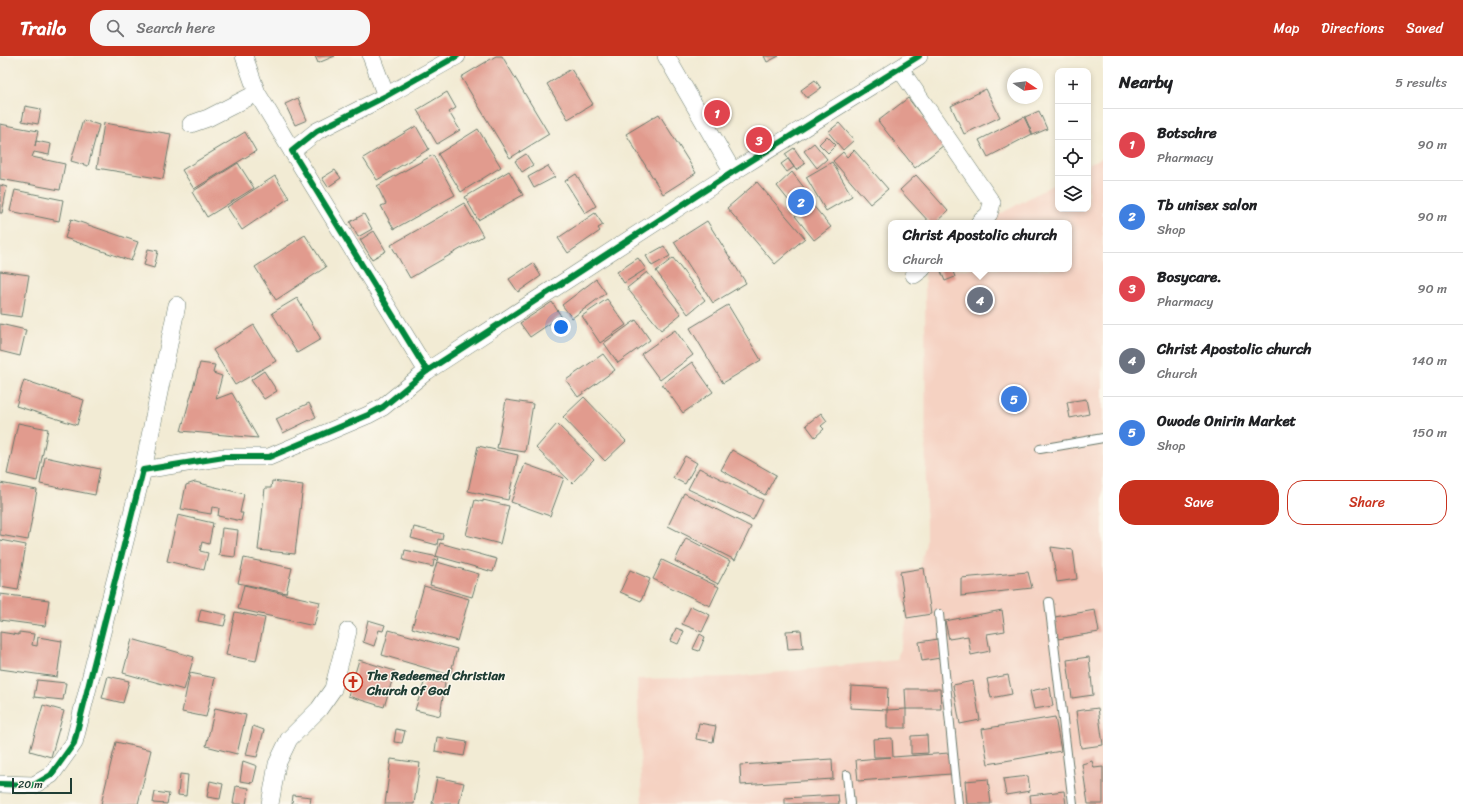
<!DOCTYPE html>
<meta charset="utf-8">
<style>
body{margin:0;font-family:Sriracha,sans-serif;background:#f6f6f6;color:#202124}
.controls{position:absolute;right:12px;top:12px;display:grid;overflow:hidden;border-radius:8px;box-shadow:0 2px 6px #0003}
.controls button{width:36px;height:36px;display:grid;place-items:center;padding:0;border:0;border-bottom:1px solid #e0e0e0;background:#fff;color:#202124;font:20px sans-serif}
.compass{position:absolute;left:1007px;top:12px;width:36px;height:36px;border-radius:50%;background:#fff;box-shadow:0 2px 6px #0003;rotate:103deg}
.scale{position:absolute;left:12px;bottom:10px;width:60px;box-sizing:border-box;padding-left:4px;border:2px solid #1f3d34;border-top:0;font-size:11px;line-height:14px;white-space:nowrap;color:#1f3d34;-webkit-text-stroke:3px #fbf7ec;paint-order:stroke}
.you{position:absolute;left:561px;top:271px;width:14px;height:14px;margin:-10px;border:3px solid #fff;border-radius:50%;background:#1a73e8;box-shadow:0 0 0 6px #1a73e833}
.badge{display:grid;place-items:center;width:26px;height:26px;border-radius:50%;background:#c8321e;color:#fff;font-size:13px;font-weight:700}
.pin{position:absolute;translate:-50% -50%;border:2px solid #fff;box-shadow:0 1px 4px #0006}
.popup{position:absolute;left:888px;top:164px;width:184px;height:52px;box-sizing:border-box;display:grid;place-content:center;border-radius:8px;background:#fff;filter:drop-shadow(0 1px 3px #0005);font-size:13px;white-space:nowrap;color:#757577}
.popup b{font-size:15px;color:#202124}
.popup::after{content:'';position:absolute;left:50%;top:100%;margin-left:-8px;border:8px solid transparent;border-top-color:#fff}
.list{margin:0;padding:0;list-style:none}
h2{display:flex;justify-content:space-between;align-items:center;height:52px;margin:0;padding:0 16px;font-size:17px}
h2 small{font-size:13px;font-weight:400;color:#757577}
.list li{display:grid;grid-template-columns:26px 1fr auto;gap:12px;align-items:center;box-sizing:border-box;height:72px;padding:0 16px;border-top:1px solid #e0e0e0}
.list b{display:block;font-size:15px;white-space:nowrap}
.list p{margin:0;font-size:13px;white-space:nowrap;color:#757577}
.list em{font-size:13px;font-style:normal;color:#757577}
.actions{display:flex;gap:8px;padding:12px 16px}
.actions a{flex:1;padding:9px 0;border:1px solid #c8321e;border-radius:16px;text-align:center;font-size:14px;color:#c8321e}
.actions .main{background:#c8321e;color:#fff}
.icon{flex:none;width:22px;height:22px;fill:none;stroke:currentColor;stroke-width:2;stroke-linecap:round;stroke-linejoin:round}
.map{position:relative;flex:none;width:1103px;height:748px;overflow:hidden}
header{display:flex;align-items:center;gap:24px;box-sizing:border-box;height:56px;padding:0 20px;background:#c8321e;color:#fff}
header strong{font-size:19px}
nav{display:flex;gap:22px;margin-inline-start:auto;font-size:14px}
.search{width:280px;height:36px;background:#f6f6f6;display:flex;align-items:center;gap:10px;box-sizing:border-box;padding:0 14px;border-radius:16px;color:#757577;font-size:15px}
main{display:flex}
aside{flex:1;background:#fff}
.map>svg:first-child{display:block}
.built{fill:#f5d2c2}
.building{fill:#e19b8e}
.lines{fill:none;stroke-linecap:round;stroke-linejoin:round}
.service-casing{stroke:#697a6c;stroke-width:10}
.minor-casing{stroke:#697a6c;stroke-width:18}
.service{stroke:#fff;stroke-width:8}
.minor{stroke:#fff;stroke-width:17}
.cycleway-casing{stroke:#fbf7ec;stroke-width:8}
.cycleway{stroke:#00873e;stroke-width:6}
.labels{text-anchor:middle;stroke-width:3;stroke-linejoin:round;paint-order:stroke}
.poi-label{font-size:13px;font-weight:bold;fill:#1f3d34;stroke:#fbf7ec;text-anchor:start}
</style>
<header>
<strong>Trailo</strong>
<div class="search"><svg class="icon" aria-label="search" viewBox="0 0 24 24"><circle cx="10" cy="10" r="6"/><path d="M15 15l6 6"/></svg>Search here</div>
<nav><a>Map</a><a>Directions</a><a>Saved</a></nav>
</header>
<main>
<div class="map">
<svg width="1103" height="748" viewBox="0 0 1103 748">
<rect width="100%" height="100%" fill="#fbf7ec"/>
<filter id="ink" filterUnits="userSpaceOnUse"><feTurbulence type="fractalNoise" baseFrequency=".025" numOctaves="2"/><feDisplacementMap in="SourceGraphic" scale="8" xChannelSelector="R" yChannelSelector="G"/><feConvolveMatrix kernelMatrix="1 2 1 2 8 2 1 2 1" color-interpolation-filters="sRGB"/></filter>
<filter id="wash" filterUnits="userSpaceOnUse"><feTurbulence type="fractalNoise" baseFrequency=".012" numOctaves="4" result="noise"/><feDisplacementMap in="SourceGraphic" scale="16" xChannelSelector="R" yChannelSelector="G"/><feGaussianBlur stdDeviation="0.9" result="paint"/><feColorMatrix in="noise" values="0 0 0 0 0 0 0 0 0 0 0 0 0 0 0 0 0 1.4 0 .05"/><feComposite in="paint" operator="in"/></filter>
<g filter="url(#wash)">
<rect width="100%" height="100%" fill="#f2ebd4"/>
<polygon class="built" points="1103,101 1103,748 642,748 637,623 734,621 897,604 926,487 925,213 1069,213 1069,167 984,167 1058,126 1058,153 1088,153 1088,109"/>
<g id="blocks">
<g class="building">
<polygon points="315,0 335,0 318,7"/>
<polygon points="496,0 502,0 549,78 510,102 461,21"/>
<polygon points="764,0 779,0 767,6"/>
<polygon points="571,13 593,48 568,63 547,28"/>
<polygon points="815,24 821,32 807,42 801,34"/>
<polygon points="986,33 1000,61 964,78 951,50"/>
<polygon points="447,36 456,52 449,56 460,74 437,88 417,54"/>
<polygon points="298,42 307,64 295,69 285,48"/>
<polygon points="908,42 944,89 915,112 878,65"/>
<polygon points="25,50 41,53 38,68 22,65"/>
<polygon points="1039,55 1047,73 1033,79 1025,61"/>
<polygon points="659,58 696,117 663,138 626,78"/>
<polygon points="1024,61 1032,78 988,101 979,84"/>
<polygon points="83,64 99,69 88,110 71,105"/>
<polygon points="104,67 171,78 163,123 97,112"/>
<polygon points="839,67 854,84 843,94 828,76"/>
<polygon points="0,68 38,75 35,90 36,85 51,88 49,99 34,96 32,101 65,108 60,134 0,123"/>
<polygon points="416,70 429,93 377,124 363,102"/>
<polygon points="478,73 501,111 461,136 438,98"/>
<polygon points="245,76 256,95 194,133 182,114"/>
<polygon points="827,80 836,89 828,97 819,88"/>
<polygon points="814,87 827,103 817,112 804,95"/>
<polygon points="794,92 805,108 796,114 785,98"/>
<polygon points="854,94 888,133 870,148 833,105 843,96 847,101"/>
<polygon points="526,98 533,109 522,116 515,105"/>
<polygon points="433,99 455,139 394,173 381,150 386,148 377,130"/>
<polygon points="788,103 794,111 787,116 781,108"/>
<polygon points="832,106 852,140 826,155 806,121"/>
<polygon points="238,107 254,132 207,161 192,136"/>
<polygon points="548,110 555,121 534,132 528,121"/>
<polygon points="335,114 341,122 328,131 322,122"/>
<polygon points="509,115 523,139 478,164 465,141"/>
<polygon points="792,116 812,142 797,155 777,130"/>
<polygon points="576,118 596,150 585,157 565,125"/>
<polygon points="916,119 948,155 935,167 930,167 900,134"/>
<polygon points="275,120 289,142 242,174 227,151"/>
<polygon points="757,126 805,182 775,208 727,152"/>
<polygon points="0,129 7,131 2,157 0,157"/>
<polygon points="15,134 63,144 59,165 10,155"/>
<polygon points="464,147 483,180 410,222 391,189"/>
<polygon points="811,147 831,171 814,184 795,160"/>
<polygon points="595,157 603,169 598,172 600,175 568,197 558,182"/>
<polygon points="364,158 372,173 358,181 350,166"/>
<polygon points="71,163 138,186 131,205 65,182"/>
<polygon points="707,165 746,227 713,247 674,186"/>
<polygon points="374,175 386,195 372,203 360,184"/>
<polygon points="305,179 326,211 276,244 255,211"/>
<polygon points="664,190 670,200 652,210 646,200"/>
<polygon points="148,193 158,195 154,212 144,209"/>
<polygon points="638,202 646,213 624,227 617,216"/>
<polygon points="673,202 705,244 688,258 656,215"/>
<polygon points="533,207 541,220 518,236 509,223"/>
<polygon points="940,213 952,213 955,221 945,225"/>
<polygon points="0,215 29,219 22,261 0,258"/>
<polygon points="647,216 681,258 661,274 627,232"/>
<polygon points="596,223 606,237 572,262 562,249"/>
<polygon points="297,242 321,283 297,297 272,257"/>
<polygon points="607,243 626,269 600,287 582,260"/>
<polygon points="552,246 561,260 530,281 520,267"/>
<polygon points="728,249 761,304 723,327 690,272"/>
<polygon points="636,264 650,284 618,307 604,287"/>
<polygon points="0,268 26,274 20,300 0,295"/>
<polygon points="254,269 276,305 235,329 213,294"/>
<polygon points="675,274 693,299 660,324 641,298"/>
<polygon points="603,298 615,314 578,341 566,324"/>
<polygon points="692,306 713,336 683,357 662,328"/>
<polygon points="200,307 215,309 213,317 222,320 216,343 232,337 258,382 181,375"/>
<polygon points="264,315 277,335 264,343 251,324"/>
<polygon points="24,324 84,344 77,369 16,350"/>
<polygon points="584,341 626,385 605,405 563,361"/>
<polygon points="1086,343 1089,358 1070,362 1067,346"/>
<polygon points="506,344 533,348 525,396 497,392"/>
<polygon points="309,347 316,361 283,377 276,363"/>
<polygon points="821,357 827,365 821,370 824,373 815,381 806,369"/>
<polygon points="18,367 48,373 37,425 7,418"/>
<polygon points="557,368 594,404 572,427 536,392"/>
<polygon points="478,390 518,399 508,444 468,435"/>
<polygon points="732,394 776,419 765,439 721,414"/>
<polygon points="685,400 697,407 685,428 673,422"/>
<polygon points="45,401 100,413 95,439 40,428"/>
<polygon points="525,408 564,422 550,460 511,446"/>
<polygon points="699,412 763,444 753,464 688,433"/>
<polygon points="272,425 303,429 295,498 258,494 265,432 271,432"/>
<polygon points="195,426 244,438 240,457 243,457 241,465 218,460 219,452 212,451 211,458 181,453 186,429"/>
<polygon points="0,427 37,434 28,484 0,479"/>
<polygon points="684,437 751,471 735,504 668,470"/>
<polygon points="475,444 483,446 483,444 509,450 500,488 466,479"/>
<polygon points="178,459 213,467 209,488 202,486 200,495 208,497 204,514 167,505"/>
<polygon points="414,471 443,478 442,484 438,483 437,489 411,482"/>
<polygon points="222,472 238,474 235,501 219,499"/>
<polygon points="686,482 730,505 718,528 675,505"/>
<polygon points="0,484 26,489 18,534 0,531"/>
<polygon points="440,487 497,503 493,516 436,500"/>
<polygon points="1051,491 1073,494 1077,523 1057,526"/>
<polygon points="405,494 438,501 437,505 434,504 433,511 403,504"/>
<polygon points="244,502 292,512 286,537 238,527"/>
<polygon points="662,504 719,531 710,550 653,523"/>
<polygon points="437,506 479,518 472,541 430,529"/>
<polygon points="924,512 931,558 907,562 900,516"/>
<polygon points="630,514 650,523 641,545 620,536"/>
<polygon points="1028,516 1032,532 961,540 961,522"/>
<polygon points="244,529 320,546 314,570 238,553"/>
<polygon points="424,530 469,543 457,585 412,572"/>
<polygon points="0,538 49,544 45,570 0,564"/>
<polygon points="691,550 710,559 702,576 682,568"/>
<polygon points="201,553 227,559 224,570 198,565"/>
<polygon points="1002,554 1005,575 987,578 990,595 971,599 968,580 949,583 945,565"/>
<polygon points="1095,554 1099,576 1058,583 1055,561"/>
<polygon points="235,556 265,562 256,605 226,599"/>
<polygon points="368,564 385,569 383,575 379,574 374,590 363,586"/>
<polygon points="676,572 684,575 678,588 671,585"/>
<polygon points="389,574 457,593 450,619 382,599"/>
<polygon points="801,574 803,592 788,593 786,575"/>
<polygon points="0,576 19,579 19,576 34,578 32,589 37,590 38,581 62,585 57,621 0,613"/>
<polygon points="700,578 705,581 699,595 693,593"/>
<polygon points="132,583 194,601 184,634 123,617"/>
<polygon points="938,583 940,602 922,605 919,586"/>
<polygon points="1089,601 1093,639 1072,642 1067,604"/>
<polygon points="359,604 395,615 384,651 348,640"/>
<polygon points="190,617 215,622 206,661 182,656"/>
<polygon points="1008,619 1012,638 991,642 987,623"/>
<polygon points="108,620 129,625 123,647 102,642"/>
<polygon points="426,621 445,627 440,660 415,654"/>
<polygon points="37,624 66,627 63,644 34,641"/>
<polygon points="973,625 980,664 960,668 953,629"/>
<polygon points="851,630 888,632 887,654 850,652"/>
<polygon points="1050,631 1053,650 1034,653 1030,635"/>
<polygon points="905,633 940,633 941,653 906,653 906,672 887,672 887,654 906,653"/>
<polygon points="43,649 64,655 51,701 30,695"/>
<polygon points="215,652 246,659 237,698 206,690"/>
<polygon points="1098,652 1103,689 1081,692 1076,655"/>
<polygon points="1055,661 1061,695 988,708 982,673"/>
<polygon points="699,667 716,670 713,686 696,683"/>
<polygon points="253,670 264,674 257,701 246,699"/>
<polygon points="396,673 405,675 402,687 394,686"/>
<polygon points="927,679 928,697 911,698 911,680"/>
<polygon points="437,681 467,686 464,700 435,695"/>
<polygon points="892,682 893,701 949,697 951,718 858,725 856,704 891,701 874,701 873,683"/>
<polygon points="116,686 151,694 138,748 101,748"/>
<polygon points="391,703 420,707 414,748 385,748"/>
<polygon points="832,703 833,723 741,729 740,709"/>
<polygon points="243,705 257,710 253,727 240,725"/>
<polygon points="1092,705 1094,712 1103,711 1103,748 1088,748 1082,708"/>
<polygon points="180,718 188,719 186,740 178,739"/>
<polygon points="1028,720 1030,735 1006,739 1003,723"/>
<polygon points="437,721 464,727 459,748 432,748"/>
<polygon points="988,723 991,748 967,748 965,725"/>
<polygon points="210,725 223,728 220,743 207,741"/>
<polygon points="236,730 249,732 246,748 233,748"/>
<polygon points="1064,735 1066,748 1031,748 1030,739"/>
<polygon points="155,736 169,738 167,748 153,747"/>
<polygon points="293,739 311,741 310,748 292,748"/>
<polygon points="838,739 839,748 785,748 785,742"/>
</g>
</g>
</g>
<g filter="url(#ink)">
<use href="#blocks" fill-opacity="0" stroke="#697a6c" stroke-width="1"/>
<g class="lines">
<defs>
<g id="service">
<polyline points="1040,393 1103,382"/>
<polyline points="1049,546 1073,748"/>
<polyline points="939,558 958,748"/>
<polyline points="847,719 850,748"/>
</g>
<g id="minor">
<polyline points="244,0 257,37 292,95"/>
<polyline points="371,0 386,40"/>
<polyline points="666,0 733,116"/>
<polyline points="900,13 992,147 989,158 979,167"/>
<polyline points="191,68 208,62 257,37"/>
<polyline points="914,219 922,213"/>
<polyline points="427,315 292,95 317,75 386,40 457,0"/>
<polyline points="143,414 177,249"/>
<polyline points="0,728 34,729 51,719 74,687 143,414 224,401 269,401 368,359 383,351 427,315 733,116 919,0"/>
<polyline points="270,748 277,708 289,683 319,653 333,633 348,575"/>
</g>
</defs>
<use href="#service" class="service-casing"/>
<use href="#minor" class="minor-casing"/>
<use href="#service" class="service"/>
<use href="#minor" class="minor"/>
<defs>
<g id="cycleway">
<polyline points="427,315 292,95 317,75 386,40 457,0"/>
<polyline points="0,728 34,729 51,719 74,687 143,414 224,401 269,401 368,359 383,351 427,315 733,116 919,0"/>
</g>
</defs>
<use href="#cycleway" class="cycleway-casing"/>
<use href="#cycleway" class="cycleway"/>
</g>
</g>
<defs>
<symbol id="church-ring" viewBox="-11 -11 22 22"><circle r="9.5" fill="#fbf7ec" stroke="#c8321e" stroke-width="1.5"/><path d="M-1.2-6h2.4v3.5h3.3v2.4h-3.3V6h-2.4V-.1h-3.3v-2.4h3.3Z" fill="#c8321e"/></symbol>
</defs>
<g fill-rule="evenodd">
<use href="#church-ring" x="342" y="615" width="22" height="22"/>
</g>
<g class="labels">
<g class="poi-label">
<text x="367" y="624">The Redeemed Christian<tspan x="367" dy="15">Church Of God</tspan></text>
</g>
</g>
</svg>
<div class="controls">
<button>+</button>
<button>−</button>
<button><svg class="icon" aria-label="locate" viewBox="0 0 24 24"><circle cx="12" cy="12" r="6"/><path d="M12 2v4M12 18v4M2 12h4M18 12h4"/></svg></button>
<button><svg class="icon" aria-label="layers" viewBox="0 0 24 24"><path d="M12 4l9 5-9 5-9-5zM3 14l9 5 9-5"/></svg></button>
</div>
<svg class="compass" viewBox="-18 -18 36 36"><path d="M0-13l5 13h-10z" fill="#e53935"/><path d="M0 13l5-13h-10z" fill="#757577"/></svg>
<div class="scale">20 m</div>
<div class="you"></div>
<div class="pin badge" style="left:717px;top:57px;background:#e0444e">1</div>
<div class="pin badge" style="left:801px;top:146px;background:#3f7fe0">2</div>
<div class="pin badge" style="left:759px;top:84px;background:#e0444e">3</div>
<div class="pin badge" style="left:980px;top:244px;background:#6b7280">4</div>
<div class="popup"><b>Christ Apostolic church</b>Church</div>
<div class="pin badge" style="left:1014px;top:343px;background:#3f7fe0">5</div>
</div>
<aside>
<h2>Nearby<small>5 results</small></h2>
<ul class="list">
<li><span class="badge" style="background:#e0444e">1</span><div><b>Botschre</b><p>Pharmacy</p></div><em>90 m</em></li>
<li><span class="badge" style="background:#3f7fe0">2</span><div><b>Tb unisex salon</b><p>Shop</p></div><em>90 m</em></li>
<li><span class="badge" style="background:#e0444e">3</span><div><b>Bosycare.</b><p>Pharmacy</p></div><em>90 m</em></li>
<li><span class="badge" style="background:#6b7280">4</span><div><b>Christ Apostolic church</b><p>Church</p></div><em>140 m</em></li>
<li><span class="badge" style="background:#3f7fe0">5</span><div><b>Owode Onirin Market</b><p>Shop</p></div><em>150 m</em></li>
</ul>
<div class="actions"><a class="main">Save</a><a>Share</a></div>
</aside>
</main>
